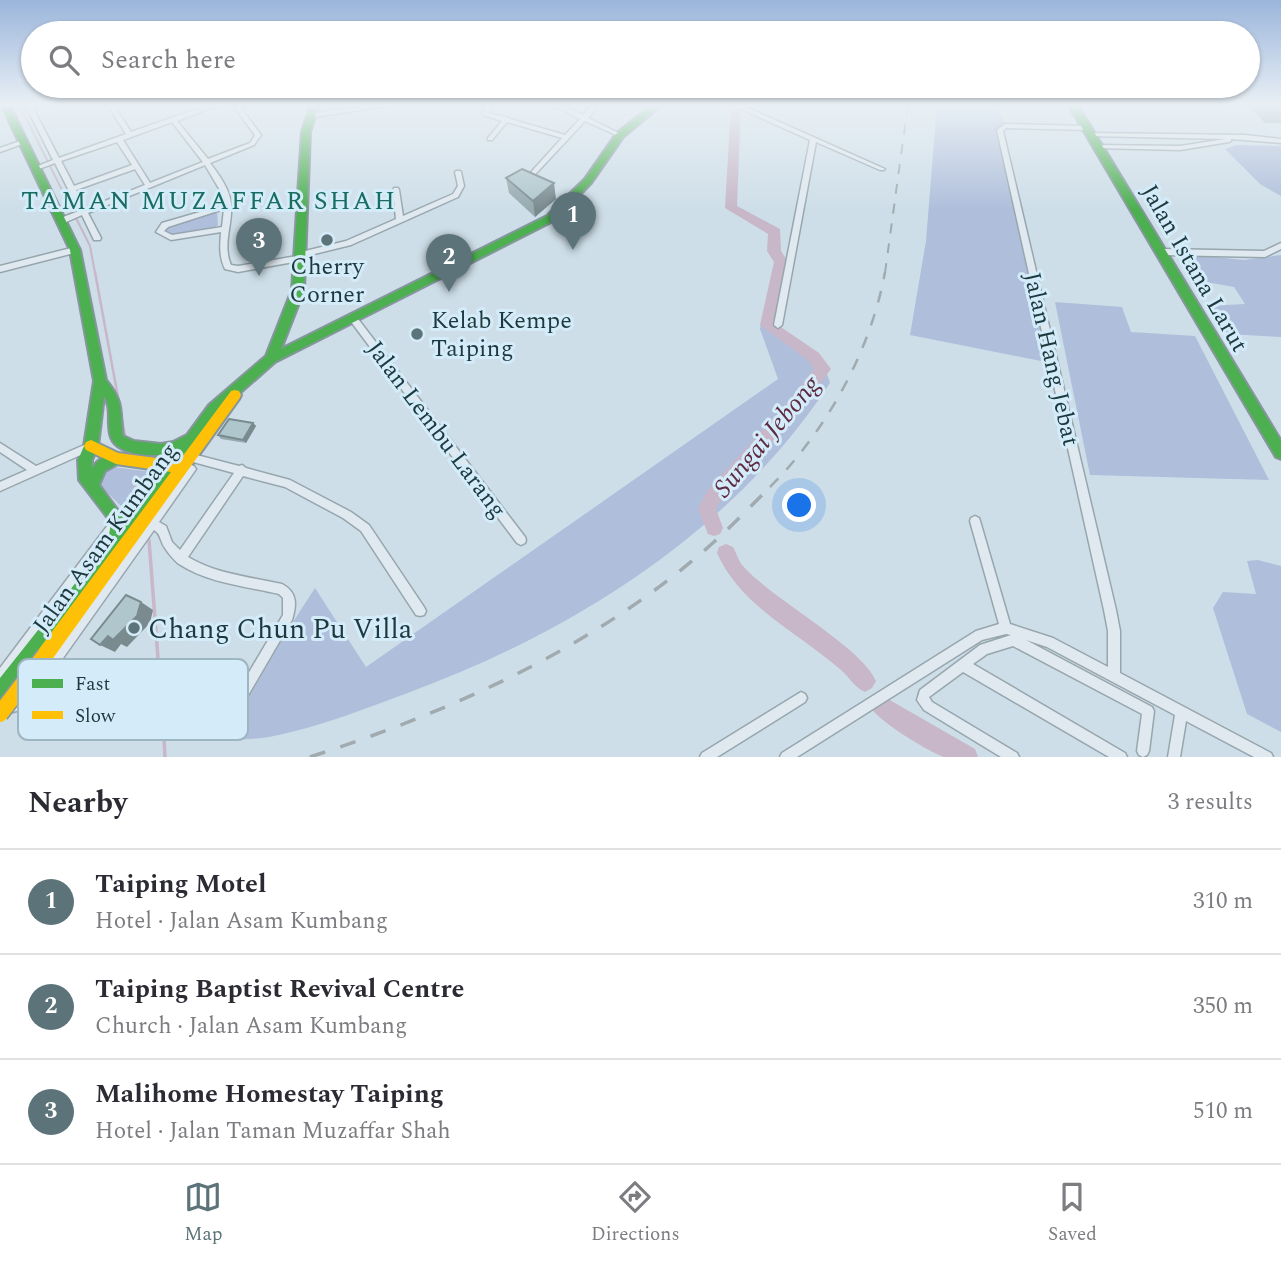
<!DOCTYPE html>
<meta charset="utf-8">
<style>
body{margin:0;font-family:Spectral,serif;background:#f2f2f3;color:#2b2b33}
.you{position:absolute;left:800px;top:506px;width:24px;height:24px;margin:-18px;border:5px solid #fff;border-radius:50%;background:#1a73e8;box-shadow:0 0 0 10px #1a73e833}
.badge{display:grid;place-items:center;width:46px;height:46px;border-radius:50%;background:#5b7379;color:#fff;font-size:23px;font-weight:700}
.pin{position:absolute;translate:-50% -58px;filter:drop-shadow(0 2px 4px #0008)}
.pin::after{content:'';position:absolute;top:37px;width:24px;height:21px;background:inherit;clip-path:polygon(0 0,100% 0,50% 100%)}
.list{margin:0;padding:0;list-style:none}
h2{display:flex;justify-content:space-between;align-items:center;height:91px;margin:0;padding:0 28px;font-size:30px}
h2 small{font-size:23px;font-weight:400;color:#7c7c81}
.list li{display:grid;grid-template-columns:46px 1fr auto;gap:21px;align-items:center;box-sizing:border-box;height:105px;padding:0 28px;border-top:2px solid #e1e1e2}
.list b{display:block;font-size:26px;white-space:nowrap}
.list p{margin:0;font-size:23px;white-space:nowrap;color:#7c7c81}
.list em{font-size:23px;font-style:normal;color:#7c7c81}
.icon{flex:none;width:38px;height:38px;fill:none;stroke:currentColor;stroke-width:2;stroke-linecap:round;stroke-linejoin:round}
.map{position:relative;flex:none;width:1281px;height:757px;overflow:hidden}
.search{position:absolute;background:#fff;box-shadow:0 2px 5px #0004;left:21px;right:21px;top:21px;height:77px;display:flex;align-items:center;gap:18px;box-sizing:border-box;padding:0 24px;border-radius:38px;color:#7c7c81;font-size:26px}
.sheet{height:406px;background:#fff}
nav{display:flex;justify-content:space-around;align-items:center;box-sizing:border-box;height:98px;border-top:2px solid #e1e1e2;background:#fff;font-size:19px;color:#7c7c81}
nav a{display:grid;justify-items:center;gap:4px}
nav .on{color:#5b7379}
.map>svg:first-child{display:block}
.green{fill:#afbedb}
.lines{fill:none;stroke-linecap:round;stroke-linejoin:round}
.stream-far2{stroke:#c7b7c8;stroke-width:2}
.stream-far1{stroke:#c7b7c8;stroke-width:2.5}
.stream{stroke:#c7b7c8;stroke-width:3.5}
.river{fill:#c7b7c8;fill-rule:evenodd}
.street-casing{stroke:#97a6ad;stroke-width:3}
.fast-casing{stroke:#86969d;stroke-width:4}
.slow-casing{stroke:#86969d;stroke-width:4}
.street{fill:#e0e9ef;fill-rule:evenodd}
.fast{fill:#4caf50;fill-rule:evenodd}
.slow{fill:#ffc107;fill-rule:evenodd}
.rail-far2{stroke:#a0aaaf;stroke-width:2;stroke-dasharray:10 10;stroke-linecap:butt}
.rail-far1{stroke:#a0aaaf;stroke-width:2.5;stroke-dasharray:12 12;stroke-linecap:butt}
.rail{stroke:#a0aaaf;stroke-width:3.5;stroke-dasharray:16 16;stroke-linecap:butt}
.slow-bridge-casing{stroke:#86969d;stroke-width:19;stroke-linecap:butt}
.slow-bridge{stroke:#ffc107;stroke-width:16}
.wall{fill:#96aaaf}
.shaded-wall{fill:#7a8b8f}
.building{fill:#aec6cc;stroke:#7a8b8f;stroke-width:2}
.poi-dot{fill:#5b7379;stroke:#d4ecf9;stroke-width:2.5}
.labels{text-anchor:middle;stroke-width:6;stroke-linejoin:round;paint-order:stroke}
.poi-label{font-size:24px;fill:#1d393d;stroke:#d4ecf9}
.street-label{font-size:24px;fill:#1d393d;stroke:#d4ecf9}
.neighbourhood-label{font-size:26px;letter-spacing:2px;fill:#196d60;stroke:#d4ecf9}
.water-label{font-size:26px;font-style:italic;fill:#5e2b41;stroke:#d4ecf9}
.near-poi-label{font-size:28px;fill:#1d393d;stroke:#d4ecf9;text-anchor:start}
.key{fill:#d4ecf9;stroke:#9db6c1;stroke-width:2}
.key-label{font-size:19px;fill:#1d393d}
</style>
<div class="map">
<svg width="1281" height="757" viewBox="0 0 1281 757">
<rect width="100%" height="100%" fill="#cedee8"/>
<g class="green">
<polygon points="937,104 994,104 1005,124 998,128 1051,363 910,335 926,241"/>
<polygon points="1237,145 1281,146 1281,196 1260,184 1225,149"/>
<polygon points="217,211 218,225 213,229 175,236 163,233 164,227"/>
<polygon points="1175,253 1244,260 1281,255 1281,337 1227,334 1207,306 1245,304 1234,287 1195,280"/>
<polygon points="1055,302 1122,307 1131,332 1195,336 1269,480 1090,475"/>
<path d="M761,323C782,338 826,357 830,383C731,534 571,633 405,694C362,710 318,727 274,736C255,740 234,739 216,741L315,588L366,667L778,379L760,329Z"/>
<polygon points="106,466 160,473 125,519 121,506 97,483"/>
<polygon points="1258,560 1281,566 1281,732 1247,714 1213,608 1223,592 1256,594 1247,561"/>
</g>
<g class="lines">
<polyline class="stream-far2" points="19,104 90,246 95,273"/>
<g class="stream-far1">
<polyline points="95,272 126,441"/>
<polyline points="134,479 135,487"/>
</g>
<g class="stream">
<polyline points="135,485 137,497"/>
<polyline points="149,540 161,698"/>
<polyline points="162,704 165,757"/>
</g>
<g class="river">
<polygon points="731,104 741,104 737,206 780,229 781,251 788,262 775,323 819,353 831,369 793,420 719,503 716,509 723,528 720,534 714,536 708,534 698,509 707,491 781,410 814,369 809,361 760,325 774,262 767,251 768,234 725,208"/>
<path d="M726,544L733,547C736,552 739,562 743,566C773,600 861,646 876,681L872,688L865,692C854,687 850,678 841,670C799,633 740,606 717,553L719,547Z"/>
<path d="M881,695L975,749L978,757C968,757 954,757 944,757C929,752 876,720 870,706L873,698Z"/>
</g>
<defs>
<g id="street">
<path d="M25,104H31L59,158L126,134L107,104H113L131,132L211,104H221L177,121L208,159L250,143L255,135L232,104H238L261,135L254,145L210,163C219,175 229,188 231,203C233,224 222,245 231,265L238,266L297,256V253L346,241L396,219L393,190L394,188H398L399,190L403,216L453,194L458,186L455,172L456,171H460L461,172L464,186L458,197L351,245L302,257V260L299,261L238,272L225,269C219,257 220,246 221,232L171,240L156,232L162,223L224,205L221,192L205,165L88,213L101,238L100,240H94L82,215L64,223H58V219L79,211L55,163L36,170L33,168L53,160ZM172,122L203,162L150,183L123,140ZM117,142L132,165L74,186L61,161ZM135,169L145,185L85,209L76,190ZM224,209L222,227L172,235L164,231L168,227Z"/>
<polygon points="379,104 398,104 309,118 306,116 309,114"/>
<polygon points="487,104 493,104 489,113 509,118 510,119 565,135 580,119 551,104 560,104 583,115 593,104 600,104 588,118 623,135 618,136 585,121 528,182 524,182 524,180 562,138 507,122 492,140 488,140 488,138 502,121 483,115 482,114"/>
<polygon points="730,104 739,104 885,169 884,170 880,170 816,142 782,325 778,328 774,325 810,140"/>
<polygon points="1005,124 1087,126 1090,128 1087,130 1006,128 1003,131 1116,610 1120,631 1120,673 1271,753 1273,757 1254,757 1186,721 1180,757 1168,757 1175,715 1047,647 1026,640 1152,707 1154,711 1149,751 1147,755 1143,757 1139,755 1137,751 1142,714 1013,646 987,654 973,664 1125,753 1127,757 1109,757 963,672 929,697 932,702 1017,753 1019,757 1001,757 924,710 917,700 920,690 980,645 1011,635 1006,634 982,640 797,757 780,757 782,753 976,631 999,624 970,521 971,518 975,516 979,518 980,521 1010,624 1053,638 1108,667 1108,631 1104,610 997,130"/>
<polygon points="1092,133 1245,135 1281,139 1281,143 1231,139 1231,141 1229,142 1180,150 1098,148 1096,147 1096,145 1180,146 1225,139 1090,136 1089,135"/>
<polygon points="23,140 25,141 25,143 0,152 0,148"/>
<polygon points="1281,243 1281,249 1265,257 1163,255 1159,252 1163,249 1264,251"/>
<polygon points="75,247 79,250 78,252 0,272 0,266"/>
<polygon points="352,314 355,315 525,537 526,540 525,543 521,545 517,543 349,319 348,317 349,315"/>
<polygon points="91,442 94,443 96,446 94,449 0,491 0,482 27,470 0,452 0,443 36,466"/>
<path d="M185,452L239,466L242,465L246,468L290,480L351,512L369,525L424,607L426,611L424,615L420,616L416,615L361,531L343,518L285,487L243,476L188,557C216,574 250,577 282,584C297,592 297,604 292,620L243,704L234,713L230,715L198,716L49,678C37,694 24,718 1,711V703L14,700L23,694L41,667L43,666L188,466L191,465L194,466L196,469L194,472L159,522L166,526L172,542L180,550L234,473L182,459L180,456L182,453ZM154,530C161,534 160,541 165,548C168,553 175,561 179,564C208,583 245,586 279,594L283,598V615L235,696L227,703L198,704L56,668Z"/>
<polygon points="115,519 119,521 120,524 119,527 4,682 0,684 0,668 111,521"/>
<polygon points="801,692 805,694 807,698 805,702 717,757 700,757 702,753"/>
</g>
<g id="fast">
<path d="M1,104H9L80,250L106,380C125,404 119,409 123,436L134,441L161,444L173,442L187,435L209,405L266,356L292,290L302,132L311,104H319L310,132L304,290L281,349L547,216L585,179L617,133L653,104H663L623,137L591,183L555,220L275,362L217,413L128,539L6,697L0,699V678L108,542L111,522L79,480L78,460L84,446L94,381L70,250ZM104,396C112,408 107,420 110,434C114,457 156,457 174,453L125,520L99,485L105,471L121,462L123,458L121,454C111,450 96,460 92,469V460L98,446Z"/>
<polygon points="1068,104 1077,104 1281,441 1281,459 1276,457"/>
</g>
<polygon id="slow" points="235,390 239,391 241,395 239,399 51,661 45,663 39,661 37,655 39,649 171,472 116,464 86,450 84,446 86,442 91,440 118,453 179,461 231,391"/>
</defs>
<use href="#street" class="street-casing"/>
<use href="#fast" class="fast-casing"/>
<use href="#slow" class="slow-casing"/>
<use href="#street" class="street"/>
<use href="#fast" class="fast"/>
<use href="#slow" class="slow"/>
<polyline class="rail-far2" points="885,273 908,104"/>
<path class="rail-far1" d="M770,487C827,430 871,350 885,272"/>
<path class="rail" d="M310,757C455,710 600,645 715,541C735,523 753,504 772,485"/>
<defs>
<polyline id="slow-bridge" points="0,714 45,655"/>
</defs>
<use href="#slow-bridge" class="slow-bridge-casing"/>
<use href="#slow-bridge" class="slow-bridge"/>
</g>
<g class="wall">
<polygon points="1247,104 1281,104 1281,123 1265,123"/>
<polygon points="506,178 556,199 535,217 509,193"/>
<polygon points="253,423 256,426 246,443 221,439 218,435"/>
</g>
<g class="shaded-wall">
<polygon points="554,183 556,199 535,217 533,201"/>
<polygon points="253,423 256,426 246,443 243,440"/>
<polygon points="141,602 153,610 150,623 127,647 121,644 115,652 100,645"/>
</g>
<g class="building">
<polygon points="522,169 554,183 533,201 506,178"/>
<polygon points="229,419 253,423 243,440 218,435"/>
<polygon points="126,595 141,602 137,616 113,640 108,636 100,645 91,639"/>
</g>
<linearGradient id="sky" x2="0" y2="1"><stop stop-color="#9bb5db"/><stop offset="0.5" stop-color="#e9f0f5"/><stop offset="1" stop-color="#e9f0f5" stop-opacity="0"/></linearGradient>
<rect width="1281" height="210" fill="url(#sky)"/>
<g class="poi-dot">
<circle cx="327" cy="240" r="7"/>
<circle cx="417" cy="334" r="7"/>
<circle cx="134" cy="628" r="7"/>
</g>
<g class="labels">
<g class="poi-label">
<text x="327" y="274">Cherry<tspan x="327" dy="28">Corner</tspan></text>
<text x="431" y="328" text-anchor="start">Kelab Kempe<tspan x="431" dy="28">Taiping</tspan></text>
</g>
<g class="street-label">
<text transform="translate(1195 268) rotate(60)" y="8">Jalan Istana Larut</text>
<text transform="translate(1052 359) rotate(77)" y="8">Jalan Hang Jebat</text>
<text transform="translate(437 429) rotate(53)" y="8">Jalan Lembu Larang</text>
<text transform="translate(105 538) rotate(-54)" y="8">Jalan Asam Kumbang</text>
</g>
<g class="neighbourhood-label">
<text x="209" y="209">TAMAN MUZAFFAR SHAH</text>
</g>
<g class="water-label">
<text transform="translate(766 436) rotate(-50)" y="9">Sungai Jebong</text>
</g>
<g class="near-poi-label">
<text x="148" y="638">Chang Chun Pu Villa</text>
</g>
</g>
<rect x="18" y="659" width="230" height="81" rx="10" class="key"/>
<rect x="32" y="679" width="31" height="9" fill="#4caf50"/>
<rect x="32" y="711" width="31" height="8" fill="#ffc107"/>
<g class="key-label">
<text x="75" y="690">Fast</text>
<text x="75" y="722">Slow</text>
</g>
</svg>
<div class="you"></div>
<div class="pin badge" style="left:573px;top:250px">1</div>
<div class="pin badge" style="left:449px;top:292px">2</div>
<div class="pin badge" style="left:259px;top:276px">3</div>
<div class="search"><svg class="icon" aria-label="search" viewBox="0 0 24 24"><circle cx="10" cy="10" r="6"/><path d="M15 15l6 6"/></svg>Search here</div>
</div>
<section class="sheet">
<h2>Nearby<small>3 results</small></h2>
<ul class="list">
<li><span class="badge">1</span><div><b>Taiping Motel</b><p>Hotel · Jalan Asam Kumbang</p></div><em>310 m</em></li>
<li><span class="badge">2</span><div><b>Taiping Baptist Revival Centre</b><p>Church · Jalan Asam Kumbang</p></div><em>350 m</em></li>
<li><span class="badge">3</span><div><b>Malihome Homestay Taiping</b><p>Hotel · Jalan Taman Muzaffar Shah</p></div><em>510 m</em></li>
</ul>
</section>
<nav>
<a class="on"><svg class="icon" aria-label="map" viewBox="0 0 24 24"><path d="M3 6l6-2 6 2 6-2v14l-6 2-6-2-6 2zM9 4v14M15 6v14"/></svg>Map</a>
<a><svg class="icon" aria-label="directions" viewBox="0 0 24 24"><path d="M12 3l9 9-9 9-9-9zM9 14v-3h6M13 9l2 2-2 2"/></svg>Directions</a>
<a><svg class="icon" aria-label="saved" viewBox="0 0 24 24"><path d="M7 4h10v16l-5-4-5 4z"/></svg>Saved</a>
</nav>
